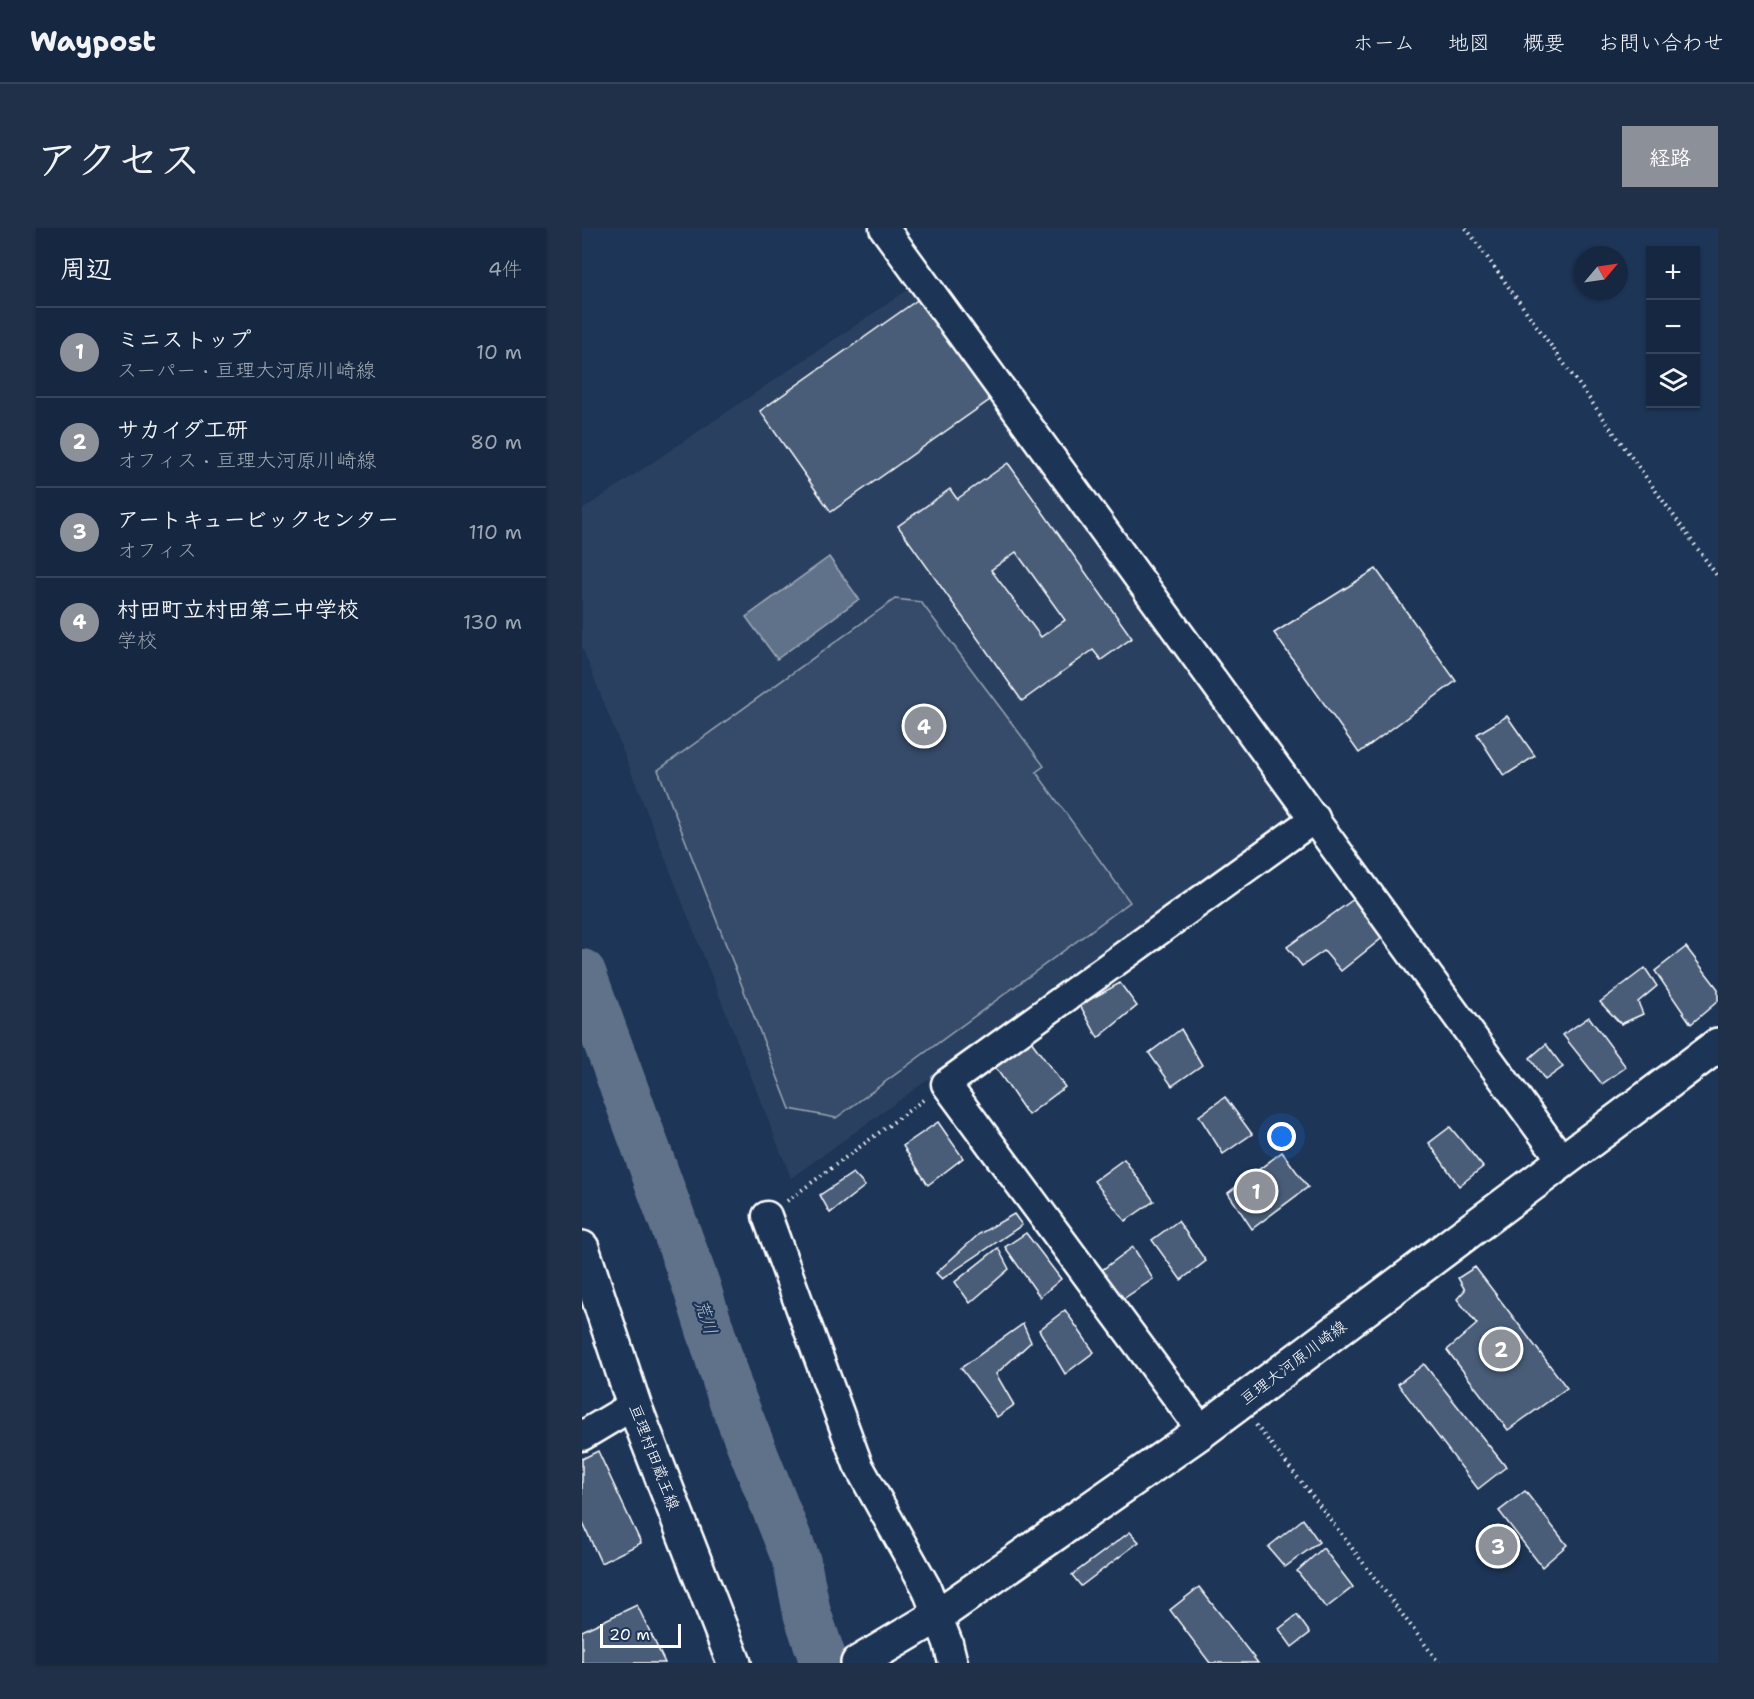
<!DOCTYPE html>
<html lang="ja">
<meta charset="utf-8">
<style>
body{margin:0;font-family:"Shantell Sans","Klee One",sans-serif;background:#1f3048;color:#f1f3f6}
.controls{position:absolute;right:18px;top:18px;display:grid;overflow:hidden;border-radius:0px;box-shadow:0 2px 4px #0004}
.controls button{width:54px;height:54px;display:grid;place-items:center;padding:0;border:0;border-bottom:2px solid #35445a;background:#162841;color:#f1f3f6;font:30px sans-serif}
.compass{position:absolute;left:992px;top:18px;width:54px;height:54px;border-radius:50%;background:#162841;box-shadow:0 2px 4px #0004;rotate:61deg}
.scale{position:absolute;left:18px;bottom:15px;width:81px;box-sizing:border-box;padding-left:6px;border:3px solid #fff;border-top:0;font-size:16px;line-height:21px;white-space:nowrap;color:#fff;-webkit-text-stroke:4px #1d3557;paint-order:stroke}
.you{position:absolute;left:700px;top:909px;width:21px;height:21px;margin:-15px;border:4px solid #fff;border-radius:50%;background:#1a73e8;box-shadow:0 0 0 9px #1a73e833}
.badge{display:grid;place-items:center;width:39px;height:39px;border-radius:50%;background:#8c9099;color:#fff;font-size:20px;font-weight:700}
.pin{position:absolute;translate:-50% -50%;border:3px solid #fff;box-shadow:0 2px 6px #0006}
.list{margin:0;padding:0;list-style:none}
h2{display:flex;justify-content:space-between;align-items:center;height:78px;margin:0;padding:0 24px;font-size:26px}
h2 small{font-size:20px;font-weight:400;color:#9ea6b1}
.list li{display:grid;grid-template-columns:39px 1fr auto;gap:18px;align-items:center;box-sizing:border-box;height:90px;padding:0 24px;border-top:2px solid #35445a}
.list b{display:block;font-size:22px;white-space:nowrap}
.list p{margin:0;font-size:20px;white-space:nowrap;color:#9ea6b1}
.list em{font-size:20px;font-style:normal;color:#9ea6b1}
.icon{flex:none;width:33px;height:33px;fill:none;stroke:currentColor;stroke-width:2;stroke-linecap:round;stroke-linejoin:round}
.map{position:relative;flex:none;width:1136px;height:1435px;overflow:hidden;border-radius:0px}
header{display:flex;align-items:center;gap:36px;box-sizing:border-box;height:84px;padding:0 30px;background:#162841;border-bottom:2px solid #35445a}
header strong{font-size:28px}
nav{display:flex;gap:33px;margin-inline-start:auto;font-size:21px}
.intro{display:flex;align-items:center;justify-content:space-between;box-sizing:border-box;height:144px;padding:0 36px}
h1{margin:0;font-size:42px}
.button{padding:15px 27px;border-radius:0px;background:#8c9099;color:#fff;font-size:21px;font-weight:700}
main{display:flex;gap:36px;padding:0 36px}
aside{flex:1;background:#162841;border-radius:0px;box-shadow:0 2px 4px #0004}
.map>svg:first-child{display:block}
.built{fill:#2a4161}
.green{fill:#364b69;stroke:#9aa5b4;stroke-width:1.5}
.water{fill:#617289;stroke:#a0aab8;stroke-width:1.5}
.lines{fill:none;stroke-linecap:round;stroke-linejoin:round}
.river{stroke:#617289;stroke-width:48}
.building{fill:#4a5d79;stroke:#fff;stroke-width:1.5;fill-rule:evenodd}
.street-casing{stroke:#fff;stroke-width:33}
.primary-casing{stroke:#fff;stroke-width:38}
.path{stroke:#fff;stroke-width:4;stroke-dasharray:1.5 4.5;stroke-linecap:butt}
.street{stroke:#1d3557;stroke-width:28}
.primary{stroke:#1d3557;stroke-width:33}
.labels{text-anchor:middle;stroke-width:4.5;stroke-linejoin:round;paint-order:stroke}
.street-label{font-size:16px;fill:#fff;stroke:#1d3557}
.water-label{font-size:18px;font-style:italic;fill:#b8c0ca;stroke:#1d3557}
</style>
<header>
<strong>Waypost</strong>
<nav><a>ホーム</a><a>地図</a><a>概要</a><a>お問い合わせ</a></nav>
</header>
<div class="intro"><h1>アクセス</h1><a class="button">経路</a></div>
<main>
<aside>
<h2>周辺<small>4件</small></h2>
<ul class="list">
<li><span class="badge">1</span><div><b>ミニストップ</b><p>スーパー · 亘理大河原川崎線</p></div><em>10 m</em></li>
<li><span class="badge">2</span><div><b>サカイダ工研</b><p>オフィス · 亘理大河原川崎線</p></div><em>80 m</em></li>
<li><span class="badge">3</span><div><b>アートキュービックセンター</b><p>オフィス</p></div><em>110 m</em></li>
<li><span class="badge">4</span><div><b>村田町立村田第二中学校</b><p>学校</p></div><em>130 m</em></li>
</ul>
</aside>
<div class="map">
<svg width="1136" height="1435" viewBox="0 0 1136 1435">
<rect width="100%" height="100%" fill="#1d3557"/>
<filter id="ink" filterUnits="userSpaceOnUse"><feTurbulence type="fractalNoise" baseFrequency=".0167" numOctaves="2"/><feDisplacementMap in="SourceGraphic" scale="12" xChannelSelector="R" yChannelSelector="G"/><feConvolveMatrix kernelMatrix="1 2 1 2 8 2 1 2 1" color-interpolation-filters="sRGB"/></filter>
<g filter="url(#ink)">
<polygon class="built" points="336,55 709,577 706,593 209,950 0,419 0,282"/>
<polygon class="green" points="313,371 339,374 462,538 454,544 548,674 254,890 208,881 76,542"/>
<polygon class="water" points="247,329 277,371 195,431 164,389"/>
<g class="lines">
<polyline class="river" points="0,745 114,1057 149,1168 215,1334 225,1385 242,1435"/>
</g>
<g class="building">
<polygon points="341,68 412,169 249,284 178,183"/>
<path d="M426,235L550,410L519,432L511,422L440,473L316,298L368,261L375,271ZM434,324L483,392L459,409L409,342Z"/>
<polygon points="794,341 874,453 777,525 692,405"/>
<polygon points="925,488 953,528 922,548 895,506"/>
<polygon points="779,666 787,678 783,687 800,710 759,743 742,723 720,738 705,719"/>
<polygon points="1104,719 1136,761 1136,773 1109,796 1073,743"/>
<polygon points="1063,740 1075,758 1056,774 1061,786 1039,796 1018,774"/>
<polygon points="538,755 555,778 516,810 498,777"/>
<polygon points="1007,789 1044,839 1020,856 981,807"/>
<polygon points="599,801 620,837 590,858 567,825"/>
<polygon points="446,809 483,859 446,887 411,836"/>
<polygon points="964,816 981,839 963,852 948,830"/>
<polygon points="643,869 670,906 641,926 617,888"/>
<polygon points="356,894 381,930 346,957 321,918"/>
<polygon points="868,899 901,939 877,958 847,915"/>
<polygon points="700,924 726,959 670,1001 646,965"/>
<polygon points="542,931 572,973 543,993 512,953"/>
<polygon points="271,945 283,958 248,985 238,967"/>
<polygon points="432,986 440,997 360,1051 354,1045 397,1006"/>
<polygon points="596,993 624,1033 599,1052 570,1012"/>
<polygon points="444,1005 479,1051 458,1069 423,1019"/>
<polygon points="551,1019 571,1051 541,1071 520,1042"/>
<polygon points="416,1020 427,1041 388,1075 373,1054"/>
<polygon points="893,1039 985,1160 926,1202 865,1122 895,1096 875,1071 883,1062 876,1050"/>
<polygon points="483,1082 512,1124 483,1146 457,1102"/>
<polygon points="441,1096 449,1114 414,1146 432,1177 415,1189 379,1140"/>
<polygon points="842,1136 924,1239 896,1261 816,1156"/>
<polygon points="16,1223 59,1315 19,1335 0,1293 0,1231"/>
<polygon points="943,1263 985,1317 960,1339 917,1283"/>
<polygon points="721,1291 737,1314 703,1339 686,1319"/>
<polygon points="548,1304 557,1314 499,1358 490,1347"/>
<polygon points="741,1320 771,1359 744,1380 715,1343"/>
<polygon points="617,1359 676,1435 628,1435 588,1382"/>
<polygon points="55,1377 83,1435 0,1435 0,1403"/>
<polygon points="715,1387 728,1405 710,1419 697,1401"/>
</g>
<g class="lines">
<defs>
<g id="street">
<polyline points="302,0 980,932"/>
<polyline points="185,988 276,1237 344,1359 366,1415 371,1435"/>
<polyline points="620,1203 364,856 733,590"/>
<polyline points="0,1208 52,1177"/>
</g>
<g id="primary">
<polyline points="0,1020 52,1177 152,1435"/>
<polyline points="276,1435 355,1388 620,1203 1136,817"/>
</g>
</defs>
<use href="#street" class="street-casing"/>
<use href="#primary" class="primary-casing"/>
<g class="path">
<polyline points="884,0 1136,349"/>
<polyline points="205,973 341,872"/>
<polyline points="674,1197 732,1270 857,1435"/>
</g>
<use href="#street" class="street"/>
<use href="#primary" class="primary"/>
</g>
</g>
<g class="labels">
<g class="street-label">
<text transform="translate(711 1134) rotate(-37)" y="6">亘理大河原川崎線</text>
<text transform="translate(73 1229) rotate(69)" y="6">亘理村田蔵王線</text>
</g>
<g class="water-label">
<text transform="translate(124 1089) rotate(72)" y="6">荒川</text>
</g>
</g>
</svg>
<div class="controls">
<button>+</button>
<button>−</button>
<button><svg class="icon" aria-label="layers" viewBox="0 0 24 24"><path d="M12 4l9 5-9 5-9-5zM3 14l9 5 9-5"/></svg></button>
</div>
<svg class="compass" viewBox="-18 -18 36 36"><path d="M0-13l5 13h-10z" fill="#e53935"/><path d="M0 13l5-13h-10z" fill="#9ea6b1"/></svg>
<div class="scale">20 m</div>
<div class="you"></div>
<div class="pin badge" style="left:674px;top:963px">1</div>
<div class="pin badge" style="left:919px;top:1121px">2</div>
<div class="pin badge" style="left:916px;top:1318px">3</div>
<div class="pin badge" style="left:342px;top:498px">4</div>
</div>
</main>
